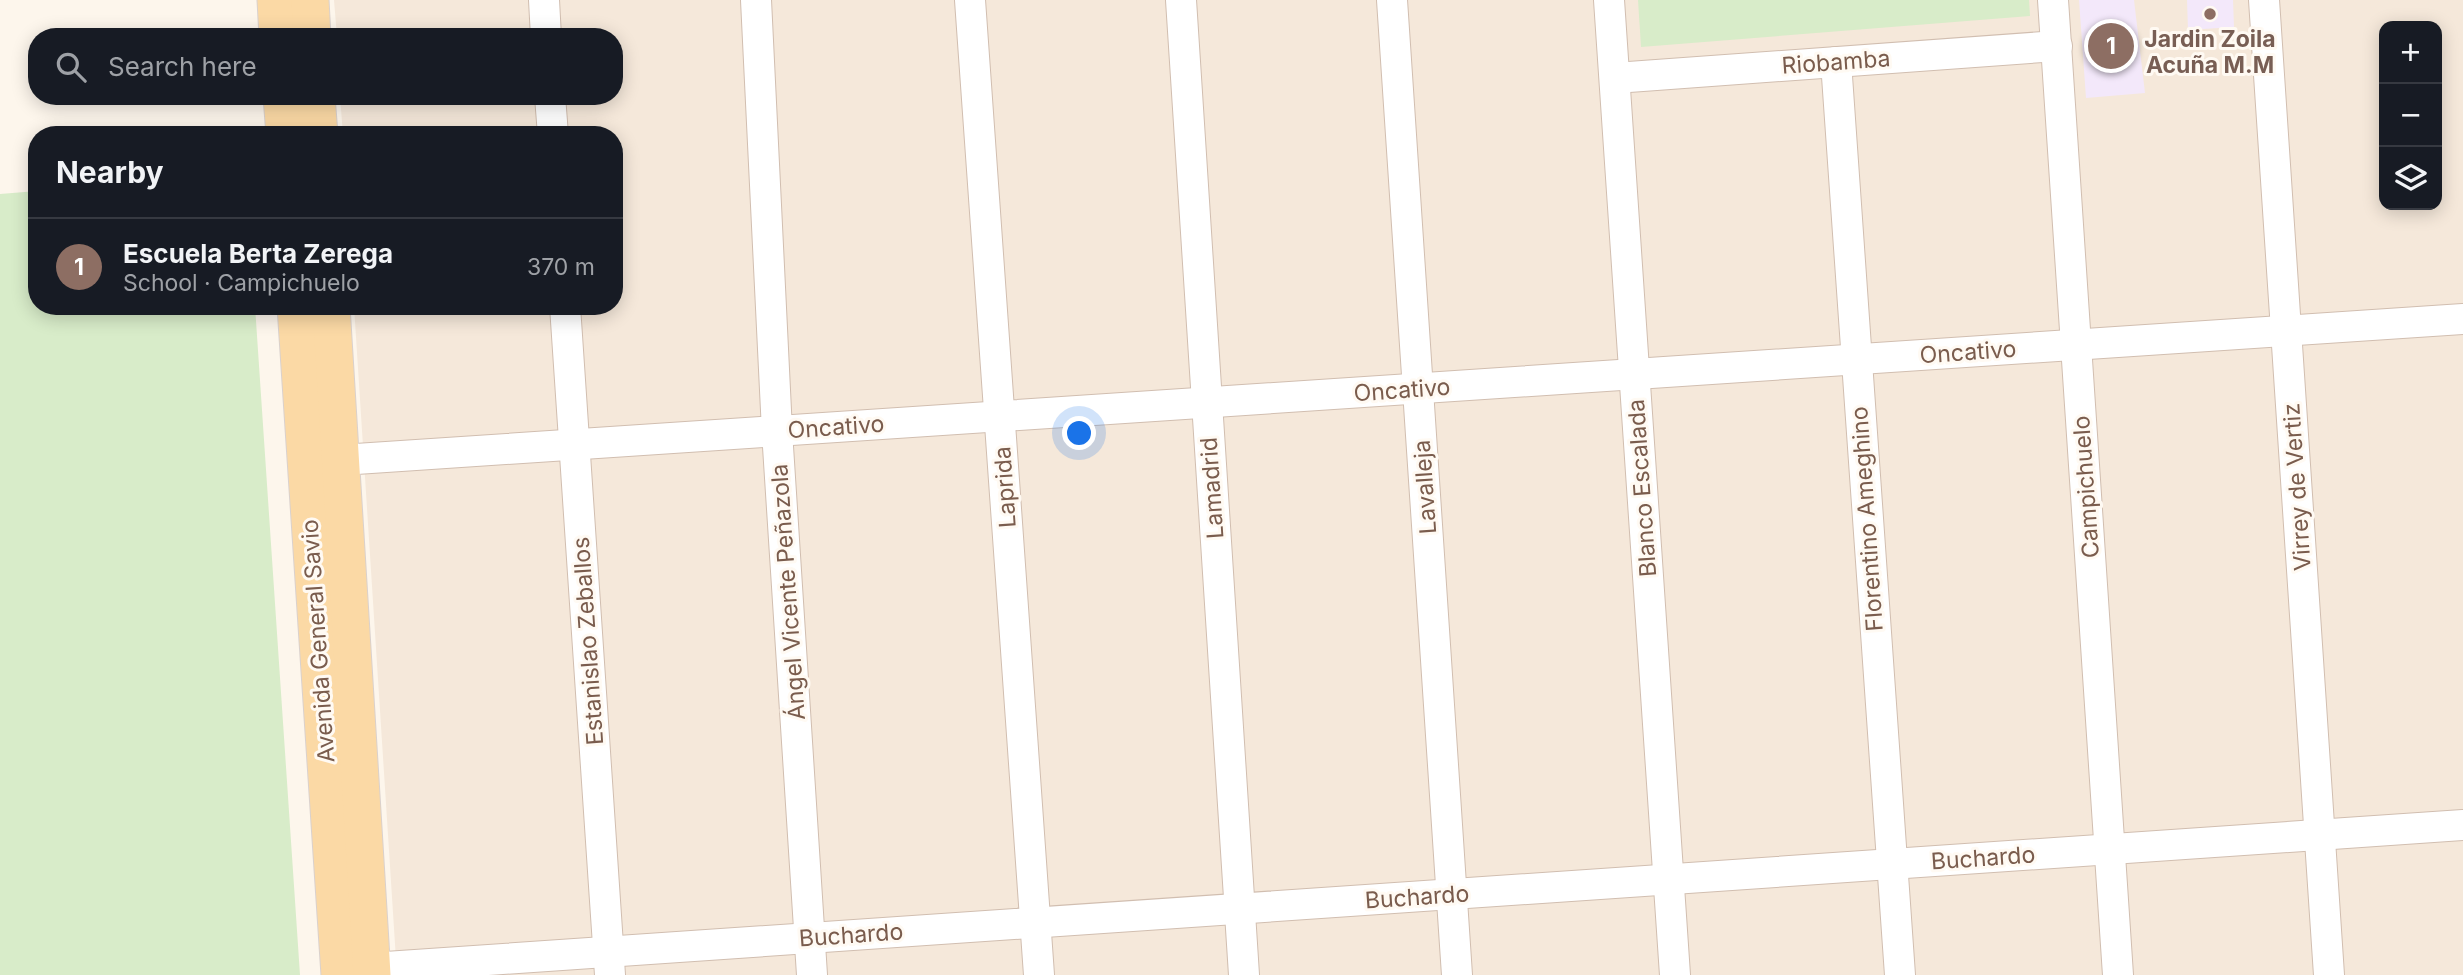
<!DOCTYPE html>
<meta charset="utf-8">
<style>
body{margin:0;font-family:Inter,sans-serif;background:#20242c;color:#f1f3f6}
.controls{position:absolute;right:21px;top:21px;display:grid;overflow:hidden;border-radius:14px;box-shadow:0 4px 18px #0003}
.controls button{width:63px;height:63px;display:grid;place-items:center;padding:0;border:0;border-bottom:2px solid #363941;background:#171b24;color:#f1f3f6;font:35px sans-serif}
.you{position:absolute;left:1080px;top:434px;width:24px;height:24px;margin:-18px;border:5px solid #fff;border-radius:50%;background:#1a73e8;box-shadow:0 0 0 10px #1a73e833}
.badge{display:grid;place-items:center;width:46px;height:46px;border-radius:50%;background:#db2777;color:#fff;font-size:23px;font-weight:700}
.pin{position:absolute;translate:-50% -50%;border:4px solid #fff;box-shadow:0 2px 7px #0006}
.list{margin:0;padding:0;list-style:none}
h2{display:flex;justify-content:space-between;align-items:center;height:91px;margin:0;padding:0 28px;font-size:30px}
h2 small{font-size:23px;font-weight:400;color:#9ea1a6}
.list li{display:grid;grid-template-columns:46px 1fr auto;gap:21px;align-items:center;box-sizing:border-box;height:98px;padding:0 28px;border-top:2px solid #363941}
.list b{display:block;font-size:26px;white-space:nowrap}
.list p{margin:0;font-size:23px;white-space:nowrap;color:#9ea1a6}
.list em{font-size:23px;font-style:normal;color:#9ea1a6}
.icon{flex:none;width:38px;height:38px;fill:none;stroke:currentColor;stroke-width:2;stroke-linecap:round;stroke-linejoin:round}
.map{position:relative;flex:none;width:2463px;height:975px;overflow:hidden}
.search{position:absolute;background:#171b24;box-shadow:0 4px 18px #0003;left:28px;top:28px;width:595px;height:77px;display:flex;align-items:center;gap:18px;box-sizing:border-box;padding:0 24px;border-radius:28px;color:#9ea1a6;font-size:26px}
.panel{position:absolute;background:#171b24;box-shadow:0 4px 18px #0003;left:28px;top:126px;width:595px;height:189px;border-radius:28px}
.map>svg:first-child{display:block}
.residential{fill:#f5e8da;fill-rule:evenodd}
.education{fill:#f3e8fa}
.green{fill:#d8ecc9}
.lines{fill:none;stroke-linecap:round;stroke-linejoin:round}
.minor-casing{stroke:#d1beb0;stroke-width:32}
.major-casing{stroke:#dad1cd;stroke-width:39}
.minor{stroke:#fff;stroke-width:30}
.major{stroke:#fbd9a5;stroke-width:37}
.education-dot{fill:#8d6e63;stroke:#fffaf3;stroke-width:2.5}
.labels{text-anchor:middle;stroke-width:6;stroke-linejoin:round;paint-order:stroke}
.education-label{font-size:23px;font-weight:bold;fill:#785e54;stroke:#fffaf3}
.street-label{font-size:23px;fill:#7a5c4d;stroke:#fffaf3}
</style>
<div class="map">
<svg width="2463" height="975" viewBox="0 0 2463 975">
<rect width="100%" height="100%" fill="#fdf6ec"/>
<path class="residential" d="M334,0H2463V975H397L354,306H614V135H343L340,96H614V37H337ZM2384,26H2437V205H2384Z"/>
<g class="education">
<polygon points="2079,0 2134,0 2145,93 2086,98"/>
<polygon points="2187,0 2233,0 2234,27 2188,30"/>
</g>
<g class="green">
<polygon points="1638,0 2029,0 2030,16 1641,47"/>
<polygon points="37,191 37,306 255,306 300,975 0,975 0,194"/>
</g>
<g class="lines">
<defs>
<g id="minor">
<polyline points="544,0 546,37"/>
<polyline points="756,0 777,431 812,975"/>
<polyline points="970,0 1039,975"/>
<polyline points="1181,0 1244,975"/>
<polyline points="1392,0 1457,975"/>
<polyline points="1609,0 1675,975"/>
<polyline points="2053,0 2118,975"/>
<polyline points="2264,0 2329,975"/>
<polyline points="1836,62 1900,975"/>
<polyline points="1615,78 2057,46"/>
<polyline points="550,96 553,135"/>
<polyline points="565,306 610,975"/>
<polyline points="341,460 2463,319"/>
<polyline points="371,968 2463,825"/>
</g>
<g id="major">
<polyline points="276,0 278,37"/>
<polyline points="310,0 312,37"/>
<polyline points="282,96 285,135"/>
<polyline points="316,96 319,135"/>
<polyline points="296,306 340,975"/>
<polyline points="331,306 372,975"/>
</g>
</defs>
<use href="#minor" class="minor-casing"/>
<use href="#major" class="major-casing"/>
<use href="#minor" class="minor"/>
<use href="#major" class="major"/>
</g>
<circle class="education-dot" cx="2210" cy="14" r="7"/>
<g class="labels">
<g class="education-label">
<text x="2210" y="47">Jardin Zoila<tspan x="2210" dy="26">Acuña M.M</tspan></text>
</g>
<g class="street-label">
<text transform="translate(1836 62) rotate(-4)" y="8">Riobamba</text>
<text transform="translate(1968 352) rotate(-4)" y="8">Oncativo</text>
<text transform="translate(1402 390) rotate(-4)" y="8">Oncativo</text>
<text transform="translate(836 427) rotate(-4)" y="8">Oncativo</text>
<text transform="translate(1005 487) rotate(-94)" y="8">Laprida</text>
<text transform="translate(1425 487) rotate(-94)" y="8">Lavalleja</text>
<text transform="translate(2086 487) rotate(-94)" y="8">Campichuelo</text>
<text transform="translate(2297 487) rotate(-94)" y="8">Virrey de Vertiz</text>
<text transform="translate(1212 488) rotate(-94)" y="8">Lamadrid</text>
<text transform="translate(1642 488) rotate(-94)" y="8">Blanco Escalada</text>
<text transform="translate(1867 519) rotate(-94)" y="8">Florentino Ameghino</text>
<text transform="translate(788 592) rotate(-94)" y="8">Ángel Vicente Peñazola</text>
<text transform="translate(318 641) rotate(-94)" y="8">Avenida General Savio</text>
<text transform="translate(588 641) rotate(-94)" y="8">Estanislao Zeballos</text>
<text transform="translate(1983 858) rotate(-4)" y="8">Buchardo</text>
<text transform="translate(1417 897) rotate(-4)" y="8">Buchardo</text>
<text transform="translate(851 935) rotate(-4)" y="8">Buchardo</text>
</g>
</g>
</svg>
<div class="controls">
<button>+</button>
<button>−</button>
<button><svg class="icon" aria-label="layers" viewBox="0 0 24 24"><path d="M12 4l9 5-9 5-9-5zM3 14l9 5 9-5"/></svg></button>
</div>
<div class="you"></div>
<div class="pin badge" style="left:2111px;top:46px;background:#8d6e63">1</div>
<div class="search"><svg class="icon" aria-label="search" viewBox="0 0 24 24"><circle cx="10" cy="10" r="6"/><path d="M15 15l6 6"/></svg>Search here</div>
<section class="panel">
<h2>Nearby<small></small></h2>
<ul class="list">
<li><span class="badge" style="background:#8d6e63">1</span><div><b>Escuela Berta Zerega</b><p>School · Campichuelo</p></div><em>370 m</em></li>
</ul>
</section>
</div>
